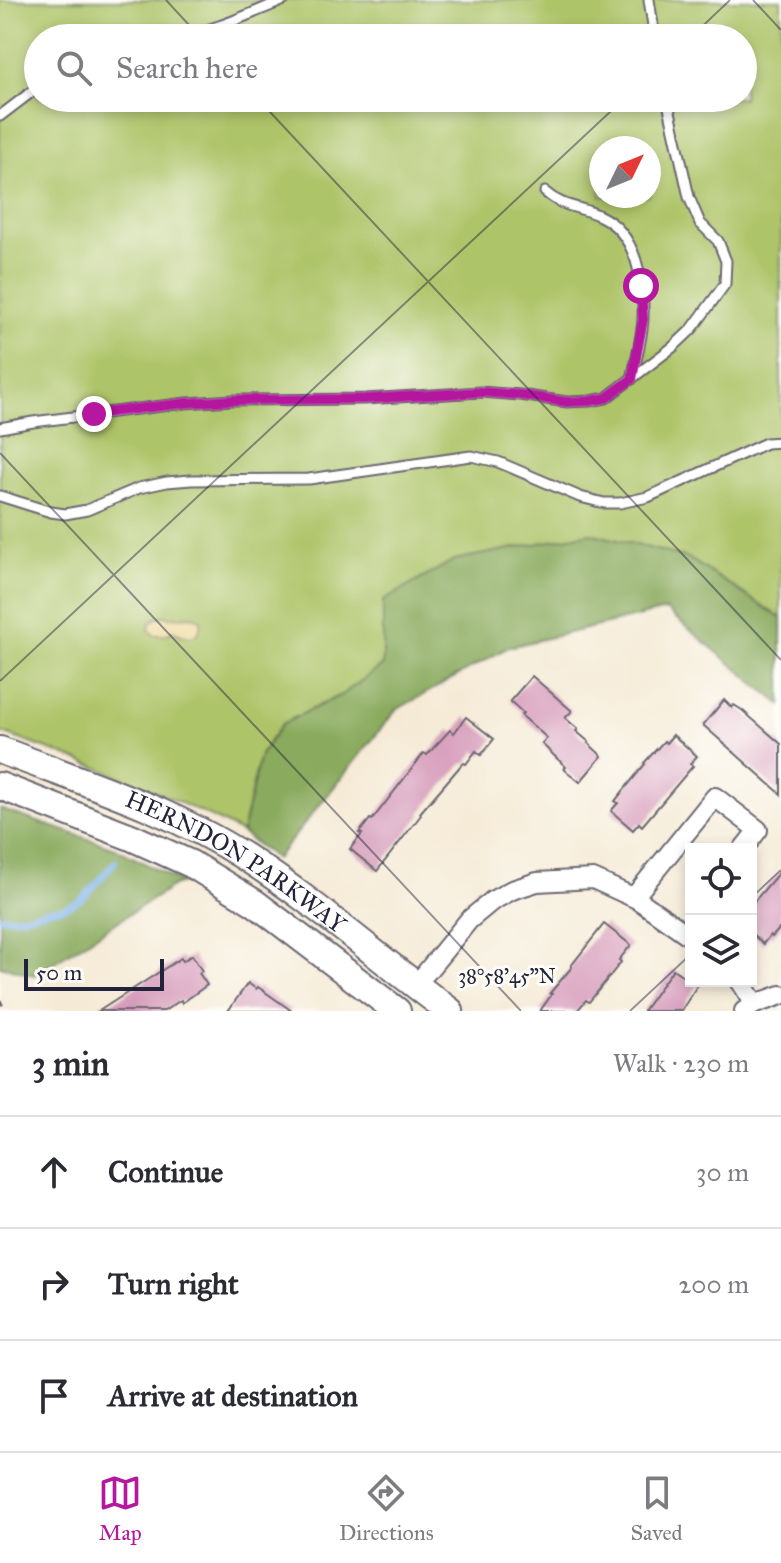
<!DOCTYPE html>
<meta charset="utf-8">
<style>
body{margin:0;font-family:"IM FELL Great Primer",serif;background:#f2f2f3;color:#2b2b33}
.controls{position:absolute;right:24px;bottom:24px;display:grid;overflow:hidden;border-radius:0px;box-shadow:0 4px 12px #0003}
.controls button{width:72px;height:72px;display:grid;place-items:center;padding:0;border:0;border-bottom:2px solid #e1e1e2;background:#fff;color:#2b2b33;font:40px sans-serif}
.compass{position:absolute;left:589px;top:136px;width:72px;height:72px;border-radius:50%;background:#fff;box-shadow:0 4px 12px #0003;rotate:47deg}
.scale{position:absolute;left:24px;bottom:20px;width:140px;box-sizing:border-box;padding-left:8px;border:4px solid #22223b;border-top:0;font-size:22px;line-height:28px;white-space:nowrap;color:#22223b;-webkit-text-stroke:6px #fdfcf7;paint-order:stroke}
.stop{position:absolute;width:24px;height:24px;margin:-18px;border:6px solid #b5179e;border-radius:50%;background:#fff}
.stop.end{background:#b5179e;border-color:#fff;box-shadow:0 2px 8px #0008}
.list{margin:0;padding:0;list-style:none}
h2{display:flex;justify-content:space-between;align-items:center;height:104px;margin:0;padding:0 32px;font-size:34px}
h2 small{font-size:26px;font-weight:400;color:#7c7c81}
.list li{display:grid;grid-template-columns:52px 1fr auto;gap:24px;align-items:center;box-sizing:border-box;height:112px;padding:0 32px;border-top:2px solid #e1e1e2}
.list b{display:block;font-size:30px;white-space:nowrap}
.list em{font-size:26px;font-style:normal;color:#7c7c81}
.icon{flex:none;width:44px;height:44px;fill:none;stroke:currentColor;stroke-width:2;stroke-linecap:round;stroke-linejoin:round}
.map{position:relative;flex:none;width:781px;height:1011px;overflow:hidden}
.search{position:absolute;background:#fff;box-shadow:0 4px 12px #0003;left:24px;right:24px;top:24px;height:88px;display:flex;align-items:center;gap:20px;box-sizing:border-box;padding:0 28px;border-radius:44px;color:#7c7c81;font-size:30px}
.sheet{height:440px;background:#fff}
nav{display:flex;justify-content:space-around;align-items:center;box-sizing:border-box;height:112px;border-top:2px solid #e1e1e2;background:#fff;font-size:22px;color:#7c7c81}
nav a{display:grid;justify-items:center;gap:4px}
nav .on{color:#b5179e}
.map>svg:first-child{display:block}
.green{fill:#aec469;stroke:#687352;stroke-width:2;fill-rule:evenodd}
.forest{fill:#8aaa5d;stroke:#56664c;stroke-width:2}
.sand{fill:#eeda9e;stroke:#887e6c;stroke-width:2}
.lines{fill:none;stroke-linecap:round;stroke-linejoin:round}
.stream{stroke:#7fb3ec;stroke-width:6}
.building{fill:#d598b9}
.lane-casing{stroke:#6c6871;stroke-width:13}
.street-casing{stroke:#6c6871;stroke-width:22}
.secondary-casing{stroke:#6c6871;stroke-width:30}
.path{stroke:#6c6871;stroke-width:3;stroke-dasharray:6 6;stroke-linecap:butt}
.lane{stroke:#fff;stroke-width:9}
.street{stroke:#fff;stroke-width:18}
.secondary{stroke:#fff;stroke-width:26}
.route{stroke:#b5179e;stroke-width:10}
.ticks{fill:none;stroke:#22223b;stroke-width:2;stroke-opacity:0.45}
.labels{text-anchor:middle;stroke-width:6;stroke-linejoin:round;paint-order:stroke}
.street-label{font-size:24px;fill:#22223b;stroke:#fdfcf7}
.ticks-label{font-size:20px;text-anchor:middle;fill:#22223b;stroke:#fdfcf7;stroke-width:6;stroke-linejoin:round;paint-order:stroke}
</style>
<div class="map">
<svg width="781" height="1011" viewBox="0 0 781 1011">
<rect width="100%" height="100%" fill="#fdfcf7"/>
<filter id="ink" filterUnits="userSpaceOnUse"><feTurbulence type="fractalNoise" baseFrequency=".0125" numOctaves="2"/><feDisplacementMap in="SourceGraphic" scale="16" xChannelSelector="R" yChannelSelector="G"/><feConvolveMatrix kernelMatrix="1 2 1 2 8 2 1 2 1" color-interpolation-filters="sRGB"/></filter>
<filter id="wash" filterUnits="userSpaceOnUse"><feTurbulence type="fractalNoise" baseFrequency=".006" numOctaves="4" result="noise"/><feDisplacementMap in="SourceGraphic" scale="32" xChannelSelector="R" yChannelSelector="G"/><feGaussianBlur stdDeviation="1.8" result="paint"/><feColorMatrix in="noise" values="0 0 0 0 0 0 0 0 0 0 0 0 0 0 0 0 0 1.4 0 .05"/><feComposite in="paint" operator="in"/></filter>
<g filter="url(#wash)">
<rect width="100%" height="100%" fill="#f5ead5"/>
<path class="green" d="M0,0H781V618L688,558L383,601V665L343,694L282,724L260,755L242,833C166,792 82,761 0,732ZM38,38H743V98H38ZM601,148H649V196H601Z"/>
<g class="forest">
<polygon points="590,533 688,558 781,618 781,705 666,610 509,647 396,710 276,859 242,833 260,755 282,724 343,694 383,665 383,601 454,560"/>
<polygon points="0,809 115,848 183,883 175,885 34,975 0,966"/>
</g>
<path class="sand" d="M162,616C168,616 174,618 179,617C189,617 193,614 201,620C201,642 186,638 173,631L165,635H154L149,630C149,621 154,619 162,616Z"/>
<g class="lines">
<path class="stream" d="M0,917C21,919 31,914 50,910C62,908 71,907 80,900C93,890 104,874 115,862"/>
</g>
<g id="blocks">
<g class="building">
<polygon points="532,676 572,711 565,718 578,729 576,731 589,742 588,743 602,756 580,782 564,769 566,767 542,744 547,738 521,715 523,713 510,701"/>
<polygon points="724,700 732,708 734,705 742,710 781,744 781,794 703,725"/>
<polygon points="466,717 494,739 481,755 476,751 466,764 463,763 420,813 421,815 377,871 350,849 362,834 359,833 370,819 372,820 424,753 427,755 450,730 454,733"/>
<polygon points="673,735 697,756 690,764 693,766 642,826 639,823 633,830 611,811 618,803 615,801 645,764 644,763 664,741 666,743"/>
<polygon points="781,870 781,927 772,937 770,935 763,944 751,933 751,905"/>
<polygon points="604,924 631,945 619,960 621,962 589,1002 586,1000 577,1011 540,1011 552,994 550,993 572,967 571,966"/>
<polygon points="192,955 202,971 199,973 207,985 182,1003 181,1000 164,1011 99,1011 181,958 183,961"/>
<polygon points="673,969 697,986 681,1011 643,1011"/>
<polygon points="248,983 256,989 258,987 292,1011 228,1011"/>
</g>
</g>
</g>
<g filter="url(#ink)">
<use href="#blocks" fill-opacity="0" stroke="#6c6871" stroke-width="2"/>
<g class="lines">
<defs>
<g id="lane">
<polyline points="649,0 655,38"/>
<path d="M174,38C214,31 247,15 284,0"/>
<polyline points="0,116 38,87"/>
<path d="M545,192C563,208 580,206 600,216C637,233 644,282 643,318C642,339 636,359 632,379"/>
<polyline points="0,428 33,422 186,403 233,400 365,399 481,392 520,395 567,402 590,401 606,398 673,347 692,329 725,284 726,261 718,241 700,223 689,197 667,98"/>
<polyline points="0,496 51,512 65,514 87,510 139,488 167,482 191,480 309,479 471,456 498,462 580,497 604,503 620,503 648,497 766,443 781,442"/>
</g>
<g id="street">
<polyline points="634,897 715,797 758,830 743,849"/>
<polyline points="740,981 755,1004 744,1011"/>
<polyline points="416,985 469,920 492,901 512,890 537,882 593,879 637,899 691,937"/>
<polyline points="755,1004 781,995"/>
</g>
<g id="secondary">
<path id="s1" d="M0,750C83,782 170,809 245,857C317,903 381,961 450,1011"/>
<polyline points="0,786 131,837 191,864 255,903 397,1011"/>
</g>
</defs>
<use href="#lane" class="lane-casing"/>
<use href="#street" class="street-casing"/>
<use href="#secondary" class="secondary-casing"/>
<polyline class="path" points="0,1000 5,1011"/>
<use href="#lane" class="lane"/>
<use href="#street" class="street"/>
<use href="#secondary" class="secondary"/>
</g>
</g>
<g class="lines" filter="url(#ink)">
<polyline class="route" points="94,414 186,403 233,400 365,399 481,392 520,395 567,402 590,401 606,398 632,379 643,319 641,286"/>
</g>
<path class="ticks" d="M166,0L201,38M753,0L781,30M690,38L730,0M257,98L781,660M0,453L521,1011M0,681L625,98M751,898L781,870M630,1011L691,954"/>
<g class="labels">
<g class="street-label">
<text dy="8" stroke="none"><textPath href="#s1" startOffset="262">HERNDON PARKWAY</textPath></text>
</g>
</g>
<g class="ticks-label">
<text x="507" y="983">38°58'45"N</text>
</g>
</svg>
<div class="controls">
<button><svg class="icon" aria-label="locate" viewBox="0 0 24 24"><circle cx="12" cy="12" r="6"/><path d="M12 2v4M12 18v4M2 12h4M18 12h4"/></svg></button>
<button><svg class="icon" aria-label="layers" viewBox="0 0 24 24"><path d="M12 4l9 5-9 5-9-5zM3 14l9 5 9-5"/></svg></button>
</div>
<svg class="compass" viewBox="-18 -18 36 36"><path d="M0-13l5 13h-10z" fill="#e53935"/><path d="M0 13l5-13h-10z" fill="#7c7c81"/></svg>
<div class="scale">50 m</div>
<div class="stop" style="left:641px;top:286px"></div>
<div class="stop end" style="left:94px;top:414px"></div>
<div class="search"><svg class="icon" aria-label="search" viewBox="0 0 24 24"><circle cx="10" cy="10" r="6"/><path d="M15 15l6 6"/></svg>Search here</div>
</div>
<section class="sheet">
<h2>3 min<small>Walk · 230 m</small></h2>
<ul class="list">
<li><svg class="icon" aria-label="ahead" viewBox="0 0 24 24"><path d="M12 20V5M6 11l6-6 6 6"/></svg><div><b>Continue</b></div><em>30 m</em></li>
<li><svg class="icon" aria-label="right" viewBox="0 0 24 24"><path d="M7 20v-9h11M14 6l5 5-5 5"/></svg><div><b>Turn right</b></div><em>200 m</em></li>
<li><svg class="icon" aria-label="arrive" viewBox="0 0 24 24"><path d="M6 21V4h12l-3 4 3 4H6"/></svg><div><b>Arrive at destination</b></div></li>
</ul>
</section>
<nav>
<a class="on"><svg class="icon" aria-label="map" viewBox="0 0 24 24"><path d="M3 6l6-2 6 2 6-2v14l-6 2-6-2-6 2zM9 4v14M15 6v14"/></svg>Map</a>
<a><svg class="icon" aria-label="directions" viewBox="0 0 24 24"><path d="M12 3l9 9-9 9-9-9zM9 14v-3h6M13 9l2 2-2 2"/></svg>Directions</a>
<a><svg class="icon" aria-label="saved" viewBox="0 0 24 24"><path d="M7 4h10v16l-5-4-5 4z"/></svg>Saved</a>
</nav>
